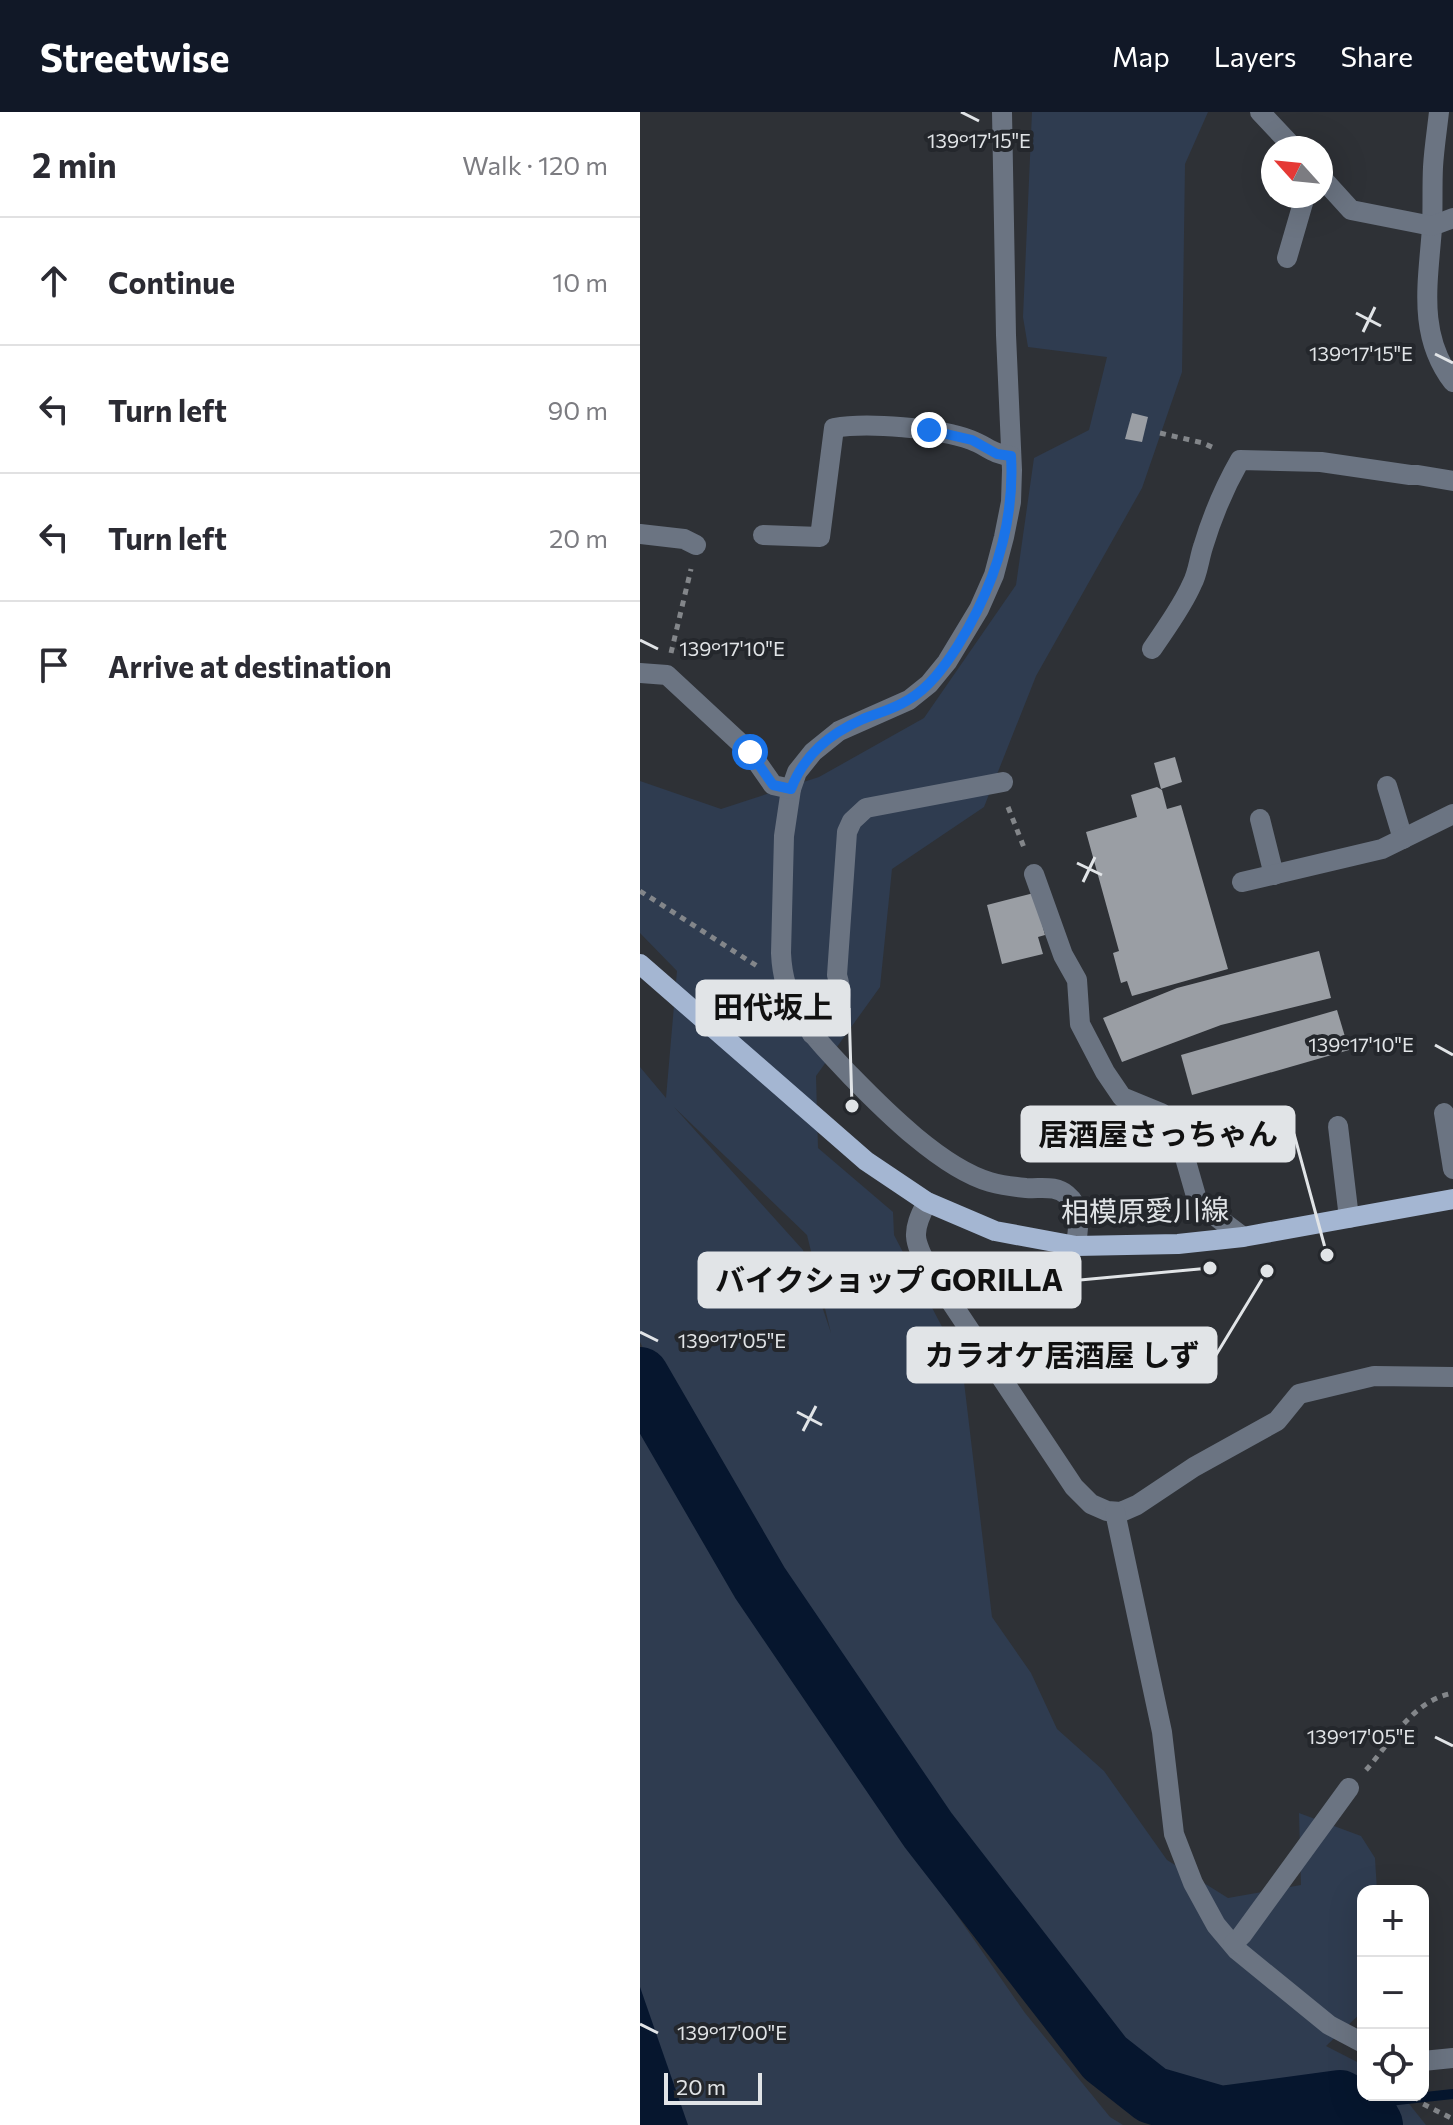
<!DOCTYPE html>
<meta charset="utf-8">
<style>
body{margin:0;font-family:Commissioner,"Noto Sans JP",sans-serif;background:#f2f2f3;color:#2b2b33}
.controls{position:absolute;right:24px;bottom:24px;display:grid;overflow:hidden;border-radius:16px;box-shadow:0 8px 32px #0002}
.controls button{width:72px;height:72px;display:grid;place-items:center;padding:0;border:0;border-bottom:2px solid #e1e1e2;background:#fff;color:#2b2b33;font:40px sans-serif}
.compass{position:absolute;left:621px;top:24px;width:72px;height:72px;border-radius:50%;background:#fff;box-shadow:0 8px 32px #0002;rotate:297deg}
.scale{position:absolute;left:24px;bottom:20px;width:98px;box-sizing:border-box;padding-left:8px;border:4px solid #e1e4e7;border-top:0;font-size:22px;line-height:28px;white-space:nowrap;color:#e1e4e7;-webkit-text-stroke:6px #24272c;paint-order:stroke}
.stop{position:absolute;width:24px;height:24px;margin:-18px;border:6px solid #1a73e8;border-radius:50%;background:#fff}
.stop.end{background:#1a73e8;border-color:#fff;box-shadow:0 2px 8px #0008}
.list{margin:0;padding:0;list-style:none}
h2{display:flex;justify-content:space-between;align-items:center;height:104px;margin:0;padding:0 32px;font-size:34px}
h2 small{font-size:26px;font-weight:400;color:#7c7c81}
.list li{display:grid;grid-template-columns:52px 1fr auto;gap:24px;align-items:center;box-sizing:border-box;height:128px;padding:0 32px;border-top:2px solid #e1e1e2}
.list b{display:block;font-size:30px;white-space:nowrap}
.list em{font-size:26px;font-style:normal;color:#7c7c81}
.icon{flex:none;width:44px;height:44px;fill:none;stroke:currentColor;stroke-width:2;stroke-linecap:round;stroke-linejoin:round}
.map{position:relative;flex:none;width:813px;height:2013px;overflow:hidden}
header{display:flex;align-items:center;gap:48px;box-sizing:border-box;height:112px;padding:0 40px;background:#111827;color:#fff}
header strong{font-size:38px}
nav{display:flex;gap:44px;margin-inline-start:auto;font-size:28px}
main{display:flex}
aside{flex:1;background:#fff}
.map>svg:first-child{display:block}
.green{fill:#2f3c50;fill-rule:evenodd}
.water{fill:#06162e}
.lines{fill:none;stroke-linecap:round;stroke-linejoin:round}
.stream{stroke:#06162e;stroke-width:10}
.river{stroke:#06162e;stroke-width:58}
.building{fill:#9a9ea4}
.path{stroke:#83868a;stroke-width:5;stroke-dasharray:6 6;stroke-linecap:butt}
.minor{stroke:#6b7482;stroke-width:20}
.major{stroke:#a4b6d2;stroke-width:20}
.route{stroke:#1a73e8;stroke-width:10}
.ticks{fill:none;stroke:#e1e4e7;stroke-width:3}
.labels{text-anchor:middle;stroke-width:8;stroke-linejoin:round;paint-order:stroke}
.street-label{font-size:28px;fill:#e1e4e7;stroke:#24272c}
.ticks-label{font-size:20px;text-anchor:middle;fill:#e1e4e7;stroke:#24272c;stroke-width:8;stroke-linejoin:round;paint-order:stroke}
.leader{fill:none;stroke:#e1e4e7;stroke-width:3}
.callout-dot{fill:#e1e4e7;stroke:#24272c;stroke-width:3}
.callout{fill:#e1e4e7;stroke:#e1e4e7;stroke-width:3}
.callout-label{font-size:30px;text-anchor:middle;font-weight:bold;fill:#111}
</style>
<header>
<strong>Streetwise</strong>
<nav><a>Map</a><a>Layers</a><a>Share</a></nav>
</header>
<main>
<aside>
<h2>2 min<small>Walk · 120 m</small></h2>
<ul class="list">
<li><svg class="icon" aria-label="ahead" viewBox="0 0 24 24"><path d="M12 20V5M6 11l6-6 6 6"/></svg><div><b>Continue</b></div><em>10 m</em></li>
<li><svg class="icon" aria-label="left" viewBox="0 0 24 24"><path d="M17 20v-9H6M10 6l-5 5 5 5"/></svg><div><b>Turn left</b></div><em>90 m</em></li>
<li><svg class="icon" aria-label="left" viewBox="0 0 24 24"><path d="M17 20v-9H6M10 6l-5 5 5 5"/></svg><div><b>Turn left</b></div><em>20 m</em></li>
<li><svg class="icon" aria-label="arrive" viewBox="0 0 24 24"><path d="M6 21V4h12l-3 4 3 4H6"/></svg><div><b>Arrive at destination</b></div></li>
</ul>
</aside>
<div class="map">
<svg width="813" height="2013" viewBox="0 0 813 2013">
<rect width="100%" height="100%" fill="#2e3136"/>
<g class="green">
<path d="M392,0H568L545,52L542,260L502,376L396,564L344,695L252,757L240,875L176,964L178,1036L253,1100L254,1123L322,1253L352,1505L391,1561L417,1617L464,1659L527,1748L588,1786L661,1773L659,1701L721,1724L735,1746L737,1779H723V1899L686,1934L723,1953V1974L664,1969L545,1976L423,1880L156,1504L41,1314L0,1230V955L26,986L37,859L0,821V669L81,697L179,665L284,606L376,473L394,346L449,318L467,245L388,235L383,205ZM34,995L167,1123L191,1221L163,1138Z"/>
<polygon points="0,1316 7,1332 98,1488 385,1901 470,2005 483,2013 41,2013 0,1897"/>
<polygon points="741,1983 762,1983 786,2013 758,2013"/>
</g>
<polygon class="water" points="0,1875 48,2013 0,2013"/>
<g class="lines">
<polyline class="stream" points="712,1993 813,1982"/>
<polyline class="river" points="0,1264 120,1471 288,1718 465,1946 512,1983 581,2003 700,1987 728,2002 734,2013"/>
</g>
<g class="building">
<polygon points="492,301 508,305 502,330 485,327"/>
<polygon points="535,645 542,670 521,677 514,651"/>
<polygon points="517,675 522,678 527,697 541,693 588,857 492,884 487,869 481,871 473,841 479,839 446,720 497,705 491,683"/>
<polygon points="394,781 405,823 398,825 403,842 362,852 347,793"/>
<polygon points="679,839 691,886 581,913 482,950 463,906 537,876"/>
<polygon points="697,898 709,938 552,983 541,943"/>
</g>
<g class="lines">
<g class="path">
<polyline points="520,321 563,331 576,337"/>
<polyline points="31,541 51,457"/>
<polyline points="368,695 385,738"/>
<polyline points="0,779 117,854"/>
<path d="M726,1658C752,1629 772,1589 813,1581"/>
<polyline points="777,1983 779,1990 813,2007"/>
</g>
<g class="minor">
<path d="M362,0L366,223L372,358L371,390L364,425L354,463L339,497L307,550L289,572L269,588L199,619L173,640L157,660L151,677L144,724L141,841C142,864 147,884 160,904C174,926 193,945 211,964C245,999 302,1056 350,1070C361,1073 375,1075 386,1076C401,1077 416,1073 427,1083C443,1096 438,1115 436,1134"/>
<polyline points="620,0 654,36"/>
<path d="M799,0C797,18 794,37 793,55C792,75 793,96 792,116C788,171 777,223 813,270"/>
<polyline points="681,65 711,98 792,114 813,106"/>
<polyline points="647,146 665,84"/>
<polyline points="0,422 44,427 56,433"/>
<path d="M123,423L180,425L194,316C227,310 299,316 331,328C347,334 352,342 371,344"/>
<path d="M512,537C526,516 542,495 552,472C558,461 559,447 563,435C572,405 584,376 600,348L681,350L770,363H778L813,369"/>
<polyline points="0,561 27,563 110,640 133,673 151,677"/>
<polyline points="747,674 763,727"/>
<polyline points="620,707 634,763"/>
<polyline points="394,762 423,843 437,868 440,912 465,960 482,985 521,1001 535,1011 558,1091 603,1125"/>
<polyline points="602,770 742,737 813,702"/>
<path d="M172,922C195,900 207,897 197,863L207,720L212,709L226,696L363,670"/>
<polyline points="804,1001 813,1057"/>
<polyline points="698,1014 709,1106"/>
<path d="M287,1090C271,1120 273,1128 289,1157L434,1375L451,1392L467,1399L481,1400L497,1393L554,1355L637,1309L659,1282L734,1264L813,1265"/>
<polyline points="475,1400 522,1620 534,1722 553,1771 576,1813 597,1838 689,1913 723,1931"/>
<polyline points="593,1832 602,1823 709,1676"/>
<polyline points="783,1949 813,1946"/>
</g>
<polyline class="major" points="0,852 226,1049 287,1090 355,1119 436,1134 538,1132 603,1125 813,1087"/>
</g>
<g class="lines">
<path class="route" d="M110,640L133,673L151,677C164,643 189,622 223,607C238,601 254,597 268,588C289,576 304,555 317,535C353,477 375,413 371,344L357,342L332,328L289,318"/>
</g>
<path class="ticks" d="M321,0L339,9M716,201L741,214M723,220L735,195M795,242L813,251M0,528L18,537M437,751L462,763M443,770L455,745M795,933L813,943M0,1220L18,1229M157,1300L182,1313M163,1319L176,1294M795,1625L813,1634M0,1912L18,1921"/>
<g class="labels">
<g class="street-label">
<text transform="translate(505 1099) rotate(-1)" y="10">相模原愛川線</text>
</g>
</g>
<g class="ticks-label">
<text x="339" y="36">139°17'15"E</text>
<text x="721" y="249">139°17'15"E</text>
<text x="92" y="544">139°17'10"E</text>
<text x="721" y="940">139°17'10"E</text>
<text x="92" y="1236">139°17'05"E</text>
<text x="721" y="1632">139°17'05"E</text>
<text x="92" y="1928">139°17'00"E</text>
</g>
<path class="leader" d="M212 994L209 896M687 1143L654 1022M570 1156L440 1168M627 1159L576 1243"/>
<g class="callout-dot">
<circle cx="212" cy="994" r="8"/>
<circle cx="687" cy="1143" r="8"/>
<circle cx="570" cy="1156" r="8"/>
<circle cx="627" cy="1159" r="8"/>
</g>
<g class="callout">
<rect x="57" y="869" width="152" height="54" rx="8"/>
<rect x="382" y="995" width="272" height="54" rx="8"/>
<rect x="59" y="1141" width="381" height="54" rx="8"/>
<rect x="268" y="1216" width="308" height="54" rx="8"/>
</g>
<g class="callout-label">
<text x="133" y="906">田代坂上</text>
<text x="518" y="1033">居酒屋さっちゃん</text>
<text x="249" y="1179">バイクショップ GORILLA</text>
<text x="422" y="1254">カラオケ居酒屋 しず</text>
</g>
</svg>
<div class="controls">
<button>+</button>
<button>−</button>
<button><svg class="icon" aria-label="locate" viewBox="0 0 24 24"><circle cx="12" cy="12" r="6"/><path d="M12 2v4M12 18v4M2 12h4M18 12h4"/></svg></button>
</div>
<svg class="compass" viewBox="-18 -18 36 36"><path d="M0-13l5 13h-10z" fill="#e53935"/><path d="M0 13l5-13h-10z" fill="#7c7c81"/></svg>
<div class="scale">20 m</div>
<div class="stop" style="left:110px;top:640px"></div>
<div class="stop end" style="left:289px;top:318px"></div>
</div>
</main>
